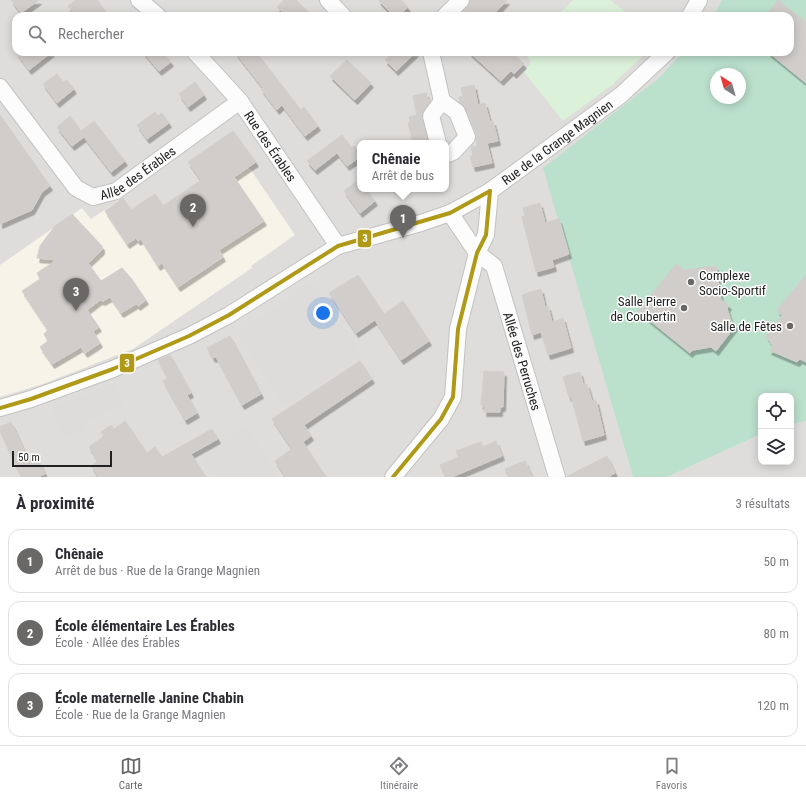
<!DOCTYPE html>
<html lang="fr">
<meta charset="utf-8">
<style>
body{margin:0;font-family:"Roboto Condensed",sans-serif;background:#f2f2f3;color:#2b2b33}
.controls{position:absolute;right:12px;bottom:12px;display:grid;overflow:hidden;border-radius:8px;box-shadow:0 2px 10px #0003}
.controls button{width:36px;height:36px;display:grid;place-items:center;padding:0;border:0;border-bottom:1px solid #e1e1e2;background:#fff;color:#2b2b33;font:20px sans-serif}
.compass{position:absolute;left:710px;top:68px;width:36px;height:36px;border-radius:50%;background:#fff;box-shadow:0 2px 10px #0003;rotate:323deg}
.scale{position:absolute;left:12px;bottom:10px;width:100px;box-sizing:border-box;padding-left:4px;border:2px solid #212121;border-top:0;font-size:11px;line-height:14px;white-space:nowrap;color:#212121;-webkit-text-stroke:3px #fff;paint-order:stroke}
.you{position:absolute;left:323px;top:313px;width:14px;height:14px;margin:-10px;border:3px solid #fff;border-radius:50%;background:#1a73e8;box-shadow:0 0 0 6px #1a73e833}
.badge{display:grid;place-items:center;width:26px;height:26px;border-radius:50%;background:#696867;color:#fff;font-size:13px;font-weight:700}
.pin{position:absolute;translate:-50% -33px;filter:drop-shadow(0 1px 2px #0008)}
.pin::after{content:'';position:absolute;top:21px;width:14px;height:12px;background:inherit;clip-path:polygon(0 0,100% 0,50% 100%)}
.popup{position:absolute;left:357px;top:140px;width:92px;height:52px;box-sizing:border-box;display:grid;place-content:center;border-radius:8px;background:#fff;filter:drop-shadow(0 1px 3px #0005);font-size:13px;white-space:nowrap;color:#7c7c81}
.popup b{font-size:15px;color:#2b2b33}
.popup::after{content:'';position:absolute;left:50%;top:100%;margin-left:-8px;border:8px solid transparent;border-top-color:#fff}
.list{margin:0;padding:0;list-style:none}
h2{display:flex;justify-content:space-between;align-items:center;height:52px;margin:0;padding:0 16px;font-size:17px}
h2 small{font-size:13px;font-weight:400;color:#7c7c81}
.list li{display:grid;grid-template-columns:26px 1fr auto;gap:12px;align-items:center;box-sizing:border-box;height:64px;margin:0 8px 8px;padding:0 8px;border:1px solid #e1e1e2;border-radius:12px}
.list b{display:block;font-size:15px;white-space:nowrap}
.list p{margin:0;font-size:13px;white-space:nowrap;color:#7c7c81}
.list em{font-size:13px;font-style:normal;color:#7c7c81}
.icon{flex:none;width:22px;height:22px;fill:none;stroke:currentColor;stroke-width:2;stroke-linecap:round;stroke-linejoin:round}
.map{position:relative;flex:none;width:806px;height:477px;overflow:hidden}
.search{position:absolute;background:#fff;box-shadow:0 2px 10px #0003;left:12px;right:12px;top:12px;height:44px;display:flex;align-items:center;gap:10px;box-sizing:border-box;padding:0 14px;border-radius:12px;color:#7c7c81;font-size:15px}
.sheet{height:268px;background:#fff}
nav{display:flex;justify-content:space-around;align-items:center;box-sizing:border-box;height:56px;border-top:1px solid #e1e1e2;background:#fff;font-size:11px;color:#7c7c81}
nav a{display:grid;justify-items:center;gap:2px}
nav .on{color:#696867}
.map>svg:first-child{display:block}
.residential{fill:#dedddb;fill-rule:evenodd}
.education{fill:#f6f4e8}
.religious{fill:#dddcdb}
.park{fill:#dcf1da}
.pitch{fill:#bbe0cc;fill-rule:evenodd}
.building{fill:#d0cdcb;stroke:#d2cecc;filter:url(#shadow)}
.lines{fill:none;stroke-linecap:round;stroke-linejoin:round}
.minor-casing{stroke:#c2c2c0;stroke-width:18}
.minor{stroke:#fdfcfc;stroke-width:16}
.bus-1-casing{stroke:#fff;stroke-width:7}
.bus-1{stroke:#b09916;stroke-width:4}
.poi-dot{fill:#696867;stroke:#fff;stroke-width:1.5}
.labels{text-anchor:middle;stroke-width:3;stroke-linejoin:round;paint-order:stroke}
.street-label{font-size:13px;fill:#212121;stroke:#fff}
.poi-label{font-size:13px;fill:#212121;stroke:#fff;text-anchor:end}
.line-badge{stroke:#fff;stroke-width:1.5}
.badge-label{font-size:11px;text-anchor:middle;font-weight:bold;fill:#fff}
</style>
<div class="map">
<svg width="806" height="477" viewBox="0 0 806 477">
<defs>
<filter id="shadow"><feDropShadow dx="2.5" dy="4.5" stdDeviation="0" flood-color="#0004"/></filter>
</defs>
<rect width="100%" height="100%" fill="#efedea"/>
<g class="residential">
<path d="M0,0H722L713,16H16V52H683L659,78L544,168L633,477H0ZM360,143H446V189H360Z"/>
<polygon points="806,421 806,477 667,477 761,434 761,462 791,462 791,424"/>
</g>
<polygon class="education" points="233,131 256,162 249,167 295,235 251,266 252,268 133,349 43,384 0,397 0,265 82,208 91,219 123,198 131,210 163,206 195,184 197,187 203,183 188,162"/>
<g class="religious">
<polygon points="312,282 362,355 284,406 237,333"/>
<polygon points="115,383 124,404 84,422 87,429 63,437 52,407"/>
<polygon points="247,425 277,477 213,477 200,456"/>
</g>
<g class="park">
<polygon points="573,0 610,0 631,16 557,16"/>
<polygon points="524,52 647,52 612,85 563,121 524,72 531,62"/>
</g>
<path class="pitch" d="M722,0H806V421L791,424V396H761V434L667,477H633L543,168L659,78L683,52H790V16H713ZM716,74H740V98H716Z"/>
<g class="building">
<polygon points="11,0 39,0 21,13"/>
<polygon points="76,0 97,0 109,16 76,16 68,6"/>
<polygon points="284,0 296,0 313,16 286,16 277,7"/>
<polygon points="378,0 401,0 408,7 399,16 394,16"/>
<polygon points="470,0 507,0 492,16 466,16 462,12 468,6"/>
<polygon points="778,0 806,22 806,83 768,52 790,52 790,16 765,16"/>
<polygon points="16,52 52,52 29,70"/>
<polygon points="143,52 163,52 171,62 159,71"/>
<polygon points="235,52 256,52 301,110 304,107 318,126 305,136 282,105 277,110 261,89 263,88"/>
<polygon points="393,52 416,52 396,71 385,60"/>
<polygon points="469,52 512,52 524,64 514,74 511,71 501,81"/>
<polygon points="347,60 371,83 355,100 330,76"/>
<polygon points="57,74 63,82 67,80 74,89 57,103 43,84"/>
<polygon points="195,82 204,95 188,107 179,94"/>
<polygon points="474,85 478,105 485,103 490,122 493,121 498,141 487,143 492,163 473,167 470,156 473,156 471,147 477,146 476,134 466,108 460,103 459,97 463,96 461,88"/>
<polygon points="426,93 428,100 431,100 423,111 422,118 428,143 413,143 408,123 410,122 409,117 417,115 413,96"/>
<polygon points="155,112 158,116 162,113 169,123 147,139 137,125"/>
<polygon points="0,115 50,186 42,192 32,210 0,224"/>
<polygon points="70,116 81,131 94,121 125,161 111,172 84,137 72,146 57,127"/>
<polygon points="233,131 256,162 234,177 264,221 219,250 223,257 178,287 162,263 158,266 141,239 138,241 136,238 127,244 105,211 123,198 131,210 155,194 163,206 201,180 188,162"/>
<polygon points="342,135 352,148 354,146 360,154 360,157 347,166 337,153 315,170 307,161"/>
<polygon points="360,179 360,189 366,189 375,201 360,213 344,191"/>
<polygon points="540,203 545,223 559,219 569,254 552,260 554,267 536,272 522,217 525,216 523,208"/>
<polygon points="72,214 102,246 102,250 88,263 101,281 122,268 131,278 146,300 138,306 136,304 121,313 110,297 103,301 100,300 87,310 99,327 93,331 100,343 85,353 81,347 52,364 40,347 48,341 44,334 48,330 22,291 40,279 37,273 57,260 37,258 40,246 55,226"/>
<polygon points="676,264 684,270 716,266 721,300 729,305 727,308 731,321 736,325 716,351 711,347 693,350 690,353 638,311"/>
<polygon points="358,275 384,314 403,301 429,341 401,360 375,320 356,333 329,293"/>
<polygon points="806,275 806,362 800,359 797,362 769,350 773,346 766,336 782,316 777,310"/>
<polygon points="541,289 545,307 548,306 552,322 563,318 571,348 548,355 541,332 532,335 522,295"/>
<polygon points="230,336 261,394 242,405 216,357 213,358 207,348"/>
<polygon points="170,355 191,393 187,395 197,413 185,420 163,381 168,378 158,360"/>
<polygon points="360,361 372,379 304,425 311,436 303,442 326,477 286,477 275,461 292,449 272,419"/>
<polygon points="484,371 504,372 503,407 500,407 500,412 484,412 485,406 481,405"/>
<polygon points="580,372 583,384 587,384 592,401 596,400 604,435 583,441 571,396 569,397 563,377"/>
<polygon points="125,421 147,453 155,447 162,457 212,429 218,439 191,454 206,477 99,477 91,466 98,461 89,447 104,436 101,432 111,425 114,429"/>
<polygon points="11,422 31,465 39,461 45,474 38,477 21,477 0,431 0,427"/>
<polygon points="496,441 502,456 452,477 445,477 440,465 459,457 456,451 481,442 483,447"/>
<polygon points="607,456 615,473 608,477 566,477"/>
<polygon points="525,461 532,477 508,477 505,469"/>
</g>
<g class="lines">
<defs>
<g id="minor">
<polyline points="139,0 158,16"/>
<polyline points="328,0 343,16"/>
<polyline points="445,16 461,0"/>
<polyline points="690,16 699,0"/>
<path id="s1" d="M195,52L240,101L338,246"/>
<polyline points="431,52 442,101 457,112 467,137 453,152 446,155"/>
<path id="s2" d="M0,87L76,188L93,197L116,191L240,101"/>
<polyline points="438,143 431,116 442,101"/>
<path id="s3" d="M450,213L477,253L494,266L557,477"/>
<path id="s4" d="M0,408L31,399L113,369L189,336L229,315L338,246L421,223L450,213L465,205L490,191L621,95L667,52"/>
<polyline points="393,477 441,419 453,397 458,329 477,253 486,235 490,191"/>
</g>
</defs>
<use href="#minor" class="minor-casing"/>
<use href="#minor" class="minor"/>
<defs>
<g id="bus-1">
<polyline points="0,408 31,399 113,369 189,336 229,315 338,246 450,213 490,191"/>
<polyline points="393,477 441,419 453,397 458,329 477,253 486,235 490,191"/>
</g>
</defs>
<use href="#bus-1" class="bus-1-casing"/>
<use href="#bus-1" class="bus-1"/>
</g>
<g class="poi-dot">
<circle cx="691" cy="282" r="4"/>
<circle cx="684" cy="308" r="4"/>
<circle cx="790" cy="326" r="4"/>
</g>
<g class="labels">
<g class="street-label">
<text dy="5" stroke="none"><textPath href="#s4" startOffset="622">Rue de la Grange Magnien</textPath></text>
<text dy="5" stroke="none"><textPath href="#s1" startOffset="121">Rue des Érables</textPath></text>
<text dy="5" stroke="none"><textPath href="#s2" startOffset="197">Allée des Érables</textPath></text>
<text dy="5" stroke="none"><textPath href="#s3" startOffset="169">Allée des Perruches</textPath></text>
</g>
<g class="poi-label">
<text x="699" y="280" text-anchor="start">Complexe<tspan x="699" dy="15">Socio-Sportif</tspan></text>
<text x="676" y="306">Salle Pierre<tspan x="676" dy="15">de Coubertin</tspan></text>
<text x="782" y="331">Salle de Fêtes</text>
</g>
</g>
<g class="line-badge">
<rect x="357" y="229" width="15" height="19" rx="4" fill="#b09916"/>
<rect x="119" y="353" width="16" height="20" rx="4" fill="#b09916"/>
</g>
<g class="badge-label">
<text x="365" y="242">3</text>
<text x="127" y="367">3</text>
</g>
</svg>
<div class="controls">
<button><svg class="icon" aria-label="locate" viewBox="0 0 24 24"><circle cx="12" cy="12" r="6"/><path d="M12 2v4M12 18v4M2 12h4M18 12h4"/></svg></button>
<button><svg class="icon" aria-label="layers" viewBox="0 0 24 24"><path d="M12 4l9 5-9 5-9-5zM3 14l9 5 9-5"/></svg></button>
</div>
<svg class="compass" viewBox="-18 -18 36 36"><path d="M0-13l5 13h-10z" fill="#e53935"/><path d="M0 13l5-13h-10z" fill="#7c7c81"/></svg>
<div class="scale">50 m</div>
<div class="you"></div>
<div class="pin badge" style="left:403px;top:238px">1</div>
<div class="popup"><b>Chênaie</b>Arrêt de bus</div>
<div class="pin badge" style="left:193px;top:227px">2</div>
<div class="pin badge" style="left:76px;top:311px">3</div>
<div class="search"><svg class="icon" aria-label="search" viewBox="0 0 24 24"><circle cx="10" cy="10" r="6"/><path d="M15 15l6 6"/></svg>Rechercher</div>
</div>
<section class="sheet">
<h2>À proximité<small>3 résultats</small></h2>
<ul class="list">
<li><span class="badge">1</span><div><b>Chênaie</b><p>Arrêt de bus · Rue de la Grange Magnien</p></div><em>50 m</em></li>
<li><span class="badge">2</span><div><b>École élémentaire Les Érables</b><p>École · Allée des Érables</p></div><em>80 m</em></li>
<li><span class="badge">3</span><div><b>École maternelle Janine Chabin</b><p>École · Rue de la Grange Magnien</p></div><em>120 m</em></li>
</ul>
</section>
<nav>
<a class="on"><svg class="icon" aria-label="map" viewBox="0 0 24 24"><path d="M3 6l6-2 6 2 6-2v14l-6 2-6-2-6 2zM9 4v14M15 6v14"/></svg>Carte</a>
<a><svg class="icon" aria-label="directions" viewBox="0 0 24 24"><path d="M12 3l9 9-9 9-9-9zM9 14v-3h6M13 9l2 2-2 2"/></svg>Itinéraire</a>
<a><svg class="icon" aria-label="saved" viewBox="0 0 24 24"><path d="M7 4h10v16l-5-4-5 4z"/></svg>Favoris</a>
</nav>
